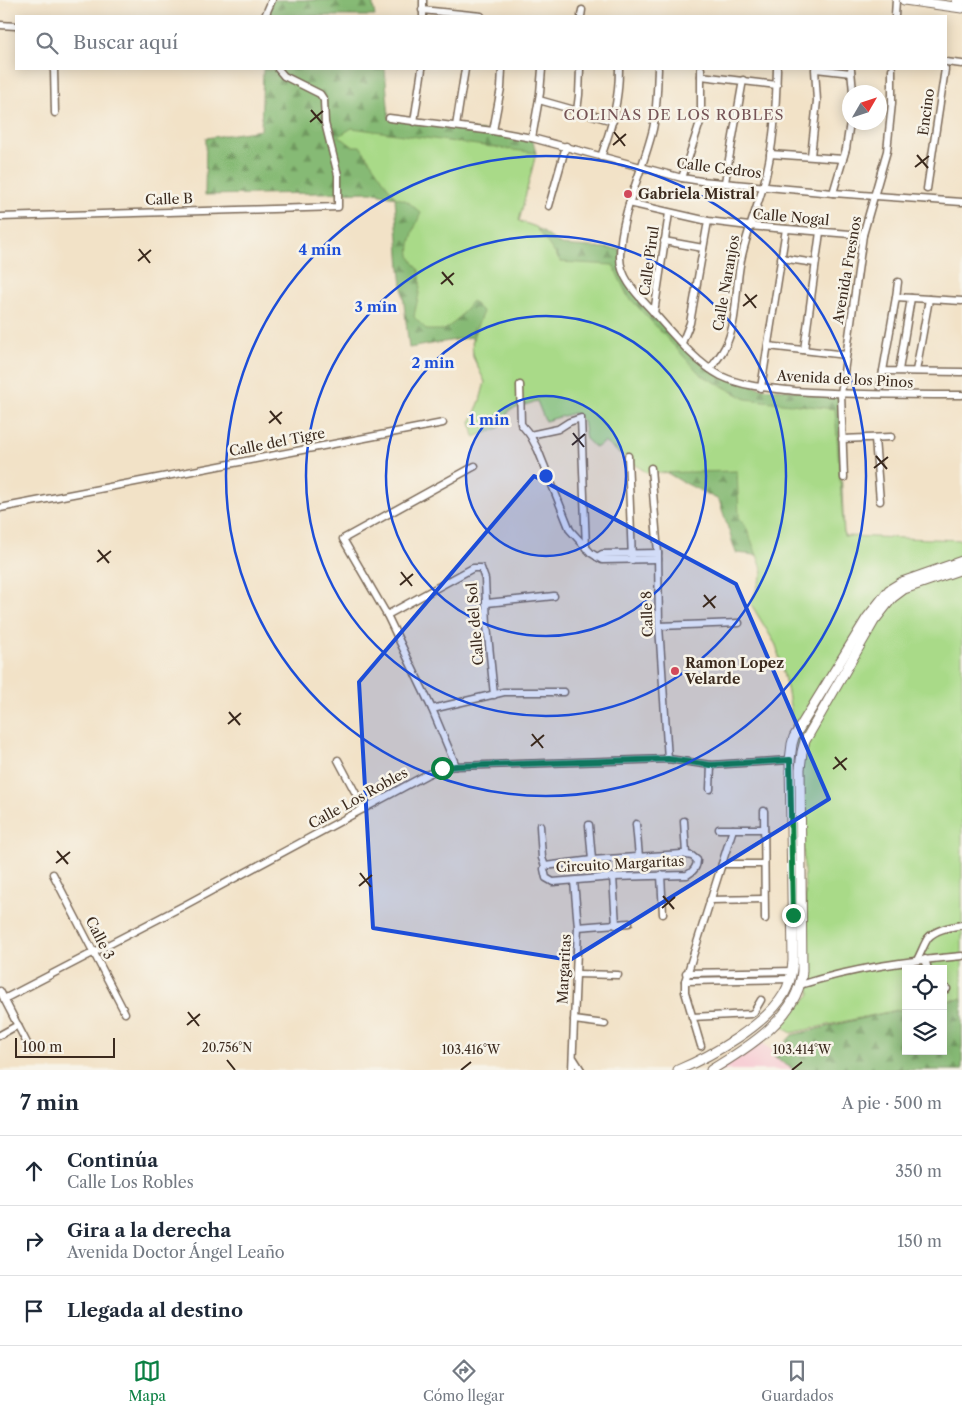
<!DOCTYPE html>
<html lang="es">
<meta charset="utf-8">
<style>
body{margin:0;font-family:"Libre Caslon Text",serif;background:#f6f6f7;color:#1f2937}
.controls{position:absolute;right:15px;bottom:15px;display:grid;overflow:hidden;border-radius:0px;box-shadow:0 2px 12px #0003}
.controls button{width:45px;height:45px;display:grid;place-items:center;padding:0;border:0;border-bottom:1px solid #e0e1e3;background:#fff;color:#1f2937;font:25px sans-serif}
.compass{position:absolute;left:842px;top:85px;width:45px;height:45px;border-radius:50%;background:#fff;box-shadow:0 2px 12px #0003;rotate:51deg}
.scale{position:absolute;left:15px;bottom:12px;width:100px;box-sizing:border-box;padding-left:5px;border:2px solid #3b2a1e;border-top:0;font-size:14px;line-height:18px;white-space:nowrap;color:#3b2a1e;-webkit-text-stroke:4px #f7f3e8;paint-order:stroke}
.stop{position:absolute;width:15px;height:15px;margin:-11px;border:4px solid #0b8043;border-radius:50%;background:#fff}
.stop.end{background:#0b8043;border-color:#fff;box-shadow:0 1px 5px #0008}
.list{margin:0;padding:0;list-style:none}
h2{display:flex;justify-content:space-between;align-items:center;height:65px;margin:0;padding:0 20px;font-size:21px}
h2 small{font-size:16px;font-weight:400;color:#747a83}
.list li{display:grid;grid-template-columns:32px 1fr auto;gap:15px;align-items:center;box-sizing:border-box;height:70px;padding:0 20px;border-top:1px solid #e0e1e3}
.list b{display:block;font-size:19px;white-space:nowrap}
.list p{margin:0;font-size:16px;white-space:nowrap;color:#747a83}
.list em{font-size:16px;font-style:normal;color:#747a83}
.icon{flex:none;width:28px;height:28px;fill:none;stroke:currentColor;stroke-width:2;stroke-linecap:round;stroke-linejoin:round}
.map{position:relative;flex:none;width:962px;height:1070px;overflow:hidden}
.search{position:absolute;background:#fff;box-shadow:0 2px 12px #0003;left:15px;right:15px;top:15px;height:55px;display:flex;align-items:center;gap:12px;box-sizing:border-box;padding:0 18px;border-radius:0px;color:#747a83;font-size:19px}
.sheet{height:275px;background:#fff}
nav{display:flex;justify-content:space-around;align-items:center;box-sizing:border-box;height:70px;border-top:1px solid #e0e1e3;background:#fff;font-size:14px;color:#747a83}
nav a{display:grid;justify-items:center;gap:2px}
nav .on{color:#0b8043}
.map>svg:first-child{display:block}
.built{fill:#f7cfd5}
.forest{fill:url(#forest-firs);stroke:#607249}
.green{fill:#a9da88;stroke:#728253}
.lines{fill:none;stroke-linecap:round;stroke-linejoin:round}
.street-casing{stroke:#7b6a59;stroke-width:9}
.secondary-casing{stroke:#7b6a59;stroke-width:11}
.street{stroke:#fff;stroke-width:6}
.secondary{stroke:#fff;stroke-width:9}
.route{stroke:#0b8043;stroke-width:6}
.marked{fill:#1d4ed8;fill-opacity:0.2;stroke:#1d4ed8;stroke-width:4;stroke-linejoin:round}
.ticks{fill:none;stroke:#3b2a1e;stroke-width:2}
.ring{fill:none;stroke:#1d4ed8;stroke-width:2.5}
.poi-dot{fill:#d1495b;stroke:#f7f3e8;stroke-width:2}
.labels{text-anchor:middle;stroke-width:5;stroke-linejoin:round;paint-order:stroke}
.street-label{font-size:14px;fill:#3b2a1e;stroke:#f7f3e8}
.poi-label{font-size:14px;font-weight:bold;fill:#3b2a1e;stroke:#f7f3e8;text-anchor:start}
.neighbourhood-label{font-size:15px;letter-spacing:1px;fill:#765456;stroke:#f7f3e8}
.ticks-label{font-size:12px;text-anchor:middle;fill:#3b2a1e;stroke:#f7f3e8;stroke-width:5;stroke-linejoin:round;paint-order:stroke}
.centre{fill:#1d4ed8;stroke:#f7f3e8;stroke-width:2.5}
.ring-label{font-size:15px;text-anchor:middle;font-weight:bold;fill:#1d4ed8;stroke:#f7f3e8;stroke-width:5;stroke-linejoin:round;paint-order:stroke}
</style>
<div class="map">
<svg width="962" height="1070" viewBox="0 0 962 1070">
<defs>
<pattern id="forest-firs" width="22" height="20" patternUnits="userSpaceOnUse" patternTransform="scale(1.25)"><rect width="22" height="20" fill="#86ba74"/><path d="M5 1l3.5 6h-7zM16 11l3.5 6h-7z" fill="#6f975f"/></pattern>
</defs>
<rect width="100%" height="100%" fill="#f7f3e8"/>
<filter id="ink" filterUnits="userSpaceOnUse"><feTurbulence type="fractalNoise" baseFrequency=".02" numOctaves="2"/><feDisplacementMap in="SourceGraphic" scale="10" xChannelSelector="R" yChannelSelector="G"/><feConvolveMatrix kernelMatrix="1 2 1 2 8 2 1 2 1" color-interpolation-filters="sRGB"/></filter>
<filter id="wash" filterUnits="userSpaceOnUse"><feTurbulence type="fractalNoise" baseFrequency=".0096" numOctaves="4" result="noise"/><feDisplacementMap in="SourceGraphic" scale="20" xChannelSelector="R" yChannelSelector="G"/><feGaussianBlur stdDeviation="1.12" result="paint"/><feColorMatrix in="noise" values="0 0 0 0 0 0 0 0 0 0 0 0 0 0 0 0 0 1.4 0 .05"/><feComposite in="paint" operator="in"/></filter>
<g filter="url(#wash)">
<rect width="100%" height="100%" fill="#f2e2c7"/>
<polygon class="built" points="760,1041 797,1070 716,1070"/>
<g class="forest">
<polygon points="272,0 372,0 375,16 265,16"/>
<polygon points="263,69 385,69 389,118 532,138 536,153 519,221 536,227 561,245 620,249 623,274 682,343 721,376 761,388 841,394 840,445 844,536 962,544 919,951 806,969 803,770 788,692 776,645 751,604 767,583 766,556 736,553 719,500 679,480 652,464 590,406 545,421 534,364 510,410 471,422 480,401 485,382 473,357 472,337 409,348 400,268 395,197 371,192 205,195 206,138 261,130"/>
<polygon points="962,999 962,1070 794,1070 773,1056 792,1035 906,1008 906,1051 943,1051 943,1001"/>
</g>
<path class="green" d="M352,128L536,153L519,221L536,227L561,262L613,265L627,295L700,374L746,399L835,409L844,536L962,540V999L943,1001V969H906V1008L791,1033L782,1026L810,994L799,764L788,692L776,645L751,604L763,571L747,529L739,517L737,471L647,473L604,442L596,448L586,439L583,421L574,413L545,421L537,401L510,410L499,428L474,437L471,422L480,401L485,382C469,349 468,346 483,312L472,301L455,322L444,330H427L414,317C416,303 422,289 420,275C420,268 413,264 411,258C406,246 416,224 421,213L407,201L395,197L360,146H352L339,136Z"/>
</g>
<g filter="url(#ink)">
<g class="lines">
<defs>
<g id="street">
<polyline points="422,10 481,16"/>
<polyline points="265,16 272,0"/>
<polyline points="423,16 423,0"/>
<polyline points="581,16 582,10"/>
<polyline points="895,16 896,0"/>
<polyline points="0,25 16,26"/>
<polyline points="946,62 962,64"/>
<polyline points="54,69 55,113"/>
<path d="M658,69C657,89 657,110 653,129C643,171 620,213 620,257C620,280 641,298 655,314C673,334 696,363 721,376C744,387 770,388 795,391C851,395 906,395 962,395"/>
<polyline points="816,69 851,73"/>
<polyline points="851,70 853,92"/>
<polyline points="701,76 777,85"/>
<polyline points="539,100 613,121"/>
<polyline points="577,111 579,95 580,69"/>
<polyline points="389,118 493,131 532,138 682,178 701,181 833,193 962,202"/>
<polyline points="414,122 422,69"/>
<polyline points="456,126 465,69"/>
<polyline points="493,131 501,88 502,69"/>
<polyline points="532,138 540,93 542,69"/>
<polyline points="770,154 843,159"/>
<polyline points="811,156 817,101 815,69"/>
<path d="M601,157C612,126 619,101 619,69"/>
<polyline points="682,178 701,119 701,69"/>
<polyline points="725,182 743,80"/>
<polyline points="927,189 945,69"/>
<polyline points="833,193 846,149 850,122"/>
<polyline points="629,203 708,221 749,226 863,235"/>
<polyline points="549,206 566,146"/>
<polyline points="0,217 338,207 338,175 325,123 324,100 320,94 284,76 278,69"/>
<polyline points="664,241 703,248"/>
<polyline points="781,258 815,263"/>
<polyline points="896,297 898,282"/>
<polyline points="962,301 896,297 883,371 962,372"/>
<polyline points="654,313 669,213"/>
<polyline points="682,343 690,323 708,221"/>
<polyline points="768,346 846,355"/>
<polyline points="804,350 820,232"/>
<path d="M710,369C716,361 723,353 727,343C738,318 735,287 741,260C746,235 756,211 763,187C774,149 776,108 777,69"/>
<polyline points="899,370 911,298"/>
<polyline points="916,371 929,299"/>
<polyline points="520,385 521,424 530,435 538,450 570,530 591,553 602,560 658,559"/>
<polyline points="880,387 883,371"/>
<polyline points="761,388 786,229"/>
<polyline points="530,435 558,429 569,422 581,418 586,548"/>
<polyline points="842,439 891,437"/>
<polyline points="875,439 880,501"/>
<polyline points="628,456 632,560"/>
<polyline points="651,468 658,553 659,626 668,759"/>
<polyline points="844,478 841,394 863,235 887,151 892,103 892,69"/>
<polyline points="0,508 443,423"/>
<polyline points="597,557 602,554 658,553"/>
<polyline points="487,603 554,596"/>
<polyline points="387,615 473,568 481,568 485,579 487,625 494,695"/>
<polyline points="659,626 739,623"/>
<polyline points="432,709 504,692 564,692"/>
<polyline points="338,760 364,809"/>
<polyline points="456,766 432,709 387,615 343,539 475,466"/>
<polyline points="710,789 711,765"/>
<polyline points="764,811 765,919"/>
<polyline points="684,821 686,854"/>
<polyline points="636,824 639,857"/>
<polyline points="589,825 592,860"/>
<path d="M540,826L542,858L545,866L544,869L546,878L553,882L613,877L687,875C693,872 697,868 697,860L692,856L682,854L592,860L545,866"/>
<polyline points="719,829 764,829"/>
<polyline points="722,864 764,864"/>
<polyline points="53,874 125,1013"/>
<polyline points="661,875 663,914"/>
<polyline points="613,877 616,925"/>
<polyline points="710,900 764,899"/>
<polyline points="578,927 629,923"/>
<polyline points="925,959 928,969"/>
<path d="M917,960C921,953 924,944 928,938C936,929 951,927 962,925"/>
<polyline points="686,973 793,971"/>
<polyline points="576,974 618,975"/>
<polyline points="685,981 791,979"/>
<path d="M800,985C853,968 907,961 962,956"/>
<polyline points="943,987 947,989"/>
<polyline points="0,991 31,1051"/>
<polyline points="4,999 185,905 426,775 442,768 456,766 668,759 711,765 790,760"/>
<polyline points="692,1017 751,1014 754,1012 761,1000"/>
<polyline points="574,1020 605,1024"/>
<polyline points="0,1035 18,1025"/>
<polyline points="701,1046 685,992 685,981 733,829"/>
<polyline points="574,1059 581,1070"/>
<polyline points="572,1070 578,927 574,881"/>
</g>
<g id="secondary">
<polyline points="904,0 962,8"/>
<polyline points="957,0 962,1"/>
<path d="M678,1070C711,1056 766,1025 784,994C790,984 792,973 793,961L790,760L792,744L794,737L867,618L889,590L902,582L962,561"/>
<path d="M711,1070C746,1049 799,1017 802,971L800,769L802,752L805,741L874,621L892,598L904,589L962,569"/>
</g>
</defs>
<use href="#street" class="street-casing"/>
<use href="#secondary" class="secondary-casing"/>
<use href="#street" class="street"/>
<use href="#secondary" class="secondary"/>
</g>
</g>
<g class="lines" filter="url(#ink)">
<polyline class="route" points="442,768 456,766 668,759 711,765 790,760 793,915"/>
</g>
<path class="marked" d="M534,476L736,584L829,799L570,960L373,928L359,682Z"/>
<path class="ticks" d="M311,110L322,123M310,122L323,111M614,132L625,146M613,145L626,134M917,155L928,168M915,167L929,156M139,249L150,263M138,261L151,250M442,272L453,285M441,284L454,273M745,294L756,308M743,306L757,295M270,411L281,424M269,423L282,412M573,433L584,447M572,445L585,434M876,456L887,469M874,468L888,457M98,550L109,563M97,562L111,551M401,572L412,586M400,585L413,574M704,595L715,608M703,607L716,596M229,712L240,725M228,724L241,713M532,734L543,748M531,746L544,735M835,757L846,770M833,769L847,758M57,851L68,864M56,863L70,852M360,873L371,887M359,886L372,875M663,896L674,909M662,908L675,897M188,1012L199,1026M187,1025L200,1014M227,1060L235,1070M461,1070L471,1062M792,1070L802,1062"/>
<circle cx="546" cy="476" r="80" fill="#1d4ed8" fill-opacity=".12"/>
<g class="ring">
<circle cx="546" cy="476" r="80"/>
<circle cx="546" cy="476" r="160"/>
<circle cx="546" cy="476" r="240"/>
<circle cx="546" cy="476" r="320"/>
</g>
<g class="poi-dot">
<circle cx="628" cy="194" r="5"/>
<circle cx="675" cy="671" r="5"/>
</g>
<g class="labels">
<g class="street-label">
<text transform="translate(926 112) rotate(-82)" y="5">Encino</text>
<text transform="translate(719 168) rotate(7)" y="5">Calle Cedros</text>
<text transform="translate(169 199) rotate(-2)" y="5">Calle B</text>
<text transform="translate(791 217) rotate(5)" y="5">Calle Nogal</text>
<text transform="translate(649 261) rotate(-82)" y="5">Calle Pirul</text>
<text transform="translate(847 270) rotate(-80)" y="5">Avenida Fresnos</text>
<text transform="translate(726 283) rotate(-80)" y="5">Calle Naranjos</text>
<text transform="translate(845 379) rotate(3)" y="5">Avenida de los Pinos</text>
<text transform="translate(277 442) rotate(-11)" y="5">Calle del Tigre</text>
<text transform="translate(647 614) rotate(-92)" y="5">Calle 8</text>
<text transform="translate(475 624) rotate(-95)" y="5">Calle del Sol</text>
<text transform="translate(358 798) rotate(-29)" y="5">Calle Los Robles</text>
<text transform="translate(620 864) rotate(-3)" y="5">Circuito Margaritas</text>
<text transform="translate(100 938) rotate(63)" y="5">Calle 3</text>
<text transform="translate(564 969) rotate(-87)" y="5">Margaritas</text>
</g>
<g class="poi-label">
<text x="638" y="199">Gabriela Mistral</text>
<text x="685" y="668">Ramon Lopez<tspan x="685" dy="16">Velarde</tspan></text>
</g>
<g class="neighbourhood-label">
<text x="674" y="120">COLINAS DE LOS ROBLES</text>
</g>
</g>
<g class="ticks-label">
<text x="227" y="1052">20.756°N</text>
<text x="471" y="1054">103.416°W</text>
<text x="802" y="1054">103.414°W</text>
</g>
<circle cx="546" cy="476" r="8" class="centre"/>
<g class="ring-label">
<text x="320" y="255">4 min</text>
<text x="376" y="312">3 min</text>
<text x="433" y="368">2 min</text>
<text x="489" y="425">1 min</text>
</g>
</svg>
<div class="controls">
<button><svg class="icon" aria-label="locate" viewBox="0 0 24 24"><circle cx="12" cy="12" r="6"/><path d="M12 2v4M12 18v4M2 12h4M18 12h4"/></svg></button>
<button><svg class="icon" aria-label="layers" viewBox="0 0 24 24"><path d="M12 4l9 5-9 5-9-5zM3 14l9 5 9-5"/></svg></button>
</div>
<svg class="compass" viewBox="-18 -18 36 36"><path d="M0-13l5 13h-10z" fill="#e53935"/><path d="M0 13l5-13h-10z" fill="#747a83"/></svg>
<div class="scale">100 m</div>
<div class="stop" style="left:442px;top:768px"></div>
<div class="stop end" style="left:793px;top:915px"></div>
<div class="search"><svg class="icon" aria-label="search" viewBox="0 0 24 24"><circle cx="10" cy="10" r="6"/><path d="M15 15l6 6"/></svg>Buscar aquí</div>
</div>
<section class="sheet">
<h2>7 min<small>A pie · 500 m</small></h2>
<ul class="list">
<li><svg class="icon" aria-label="ahead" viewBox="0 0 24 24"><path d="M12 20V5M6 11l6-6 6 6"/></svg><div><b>Continúa</b><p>Calle Los Robles</p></div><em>350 m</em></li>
<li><svg class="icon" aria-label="right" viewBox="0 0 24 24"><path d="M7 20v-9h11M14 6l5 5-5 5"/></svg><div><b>Gira a la derecha</b><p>Avenida Doctor Ángel Leaño</p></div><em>150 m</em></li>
<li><svg class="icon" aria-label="arrive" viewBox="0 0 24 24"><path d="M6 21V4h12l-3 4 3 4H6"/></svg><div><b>Llegada al destino</b></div></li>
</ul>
</section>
<nav>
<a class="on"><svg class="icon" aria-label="map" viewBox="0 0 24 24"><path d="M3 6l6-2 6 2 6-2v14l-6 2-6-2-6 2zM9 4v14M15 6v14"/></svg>Mapa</a>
<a><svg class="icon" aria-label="directions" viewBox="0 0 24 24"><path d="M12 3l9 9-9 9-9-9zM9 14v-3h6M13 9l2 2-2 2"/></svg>Cómo llegar</a>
<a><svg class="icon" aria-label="saved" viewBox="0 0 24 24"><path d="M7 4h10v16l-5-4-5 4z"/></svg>Guardados</a>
</nav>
